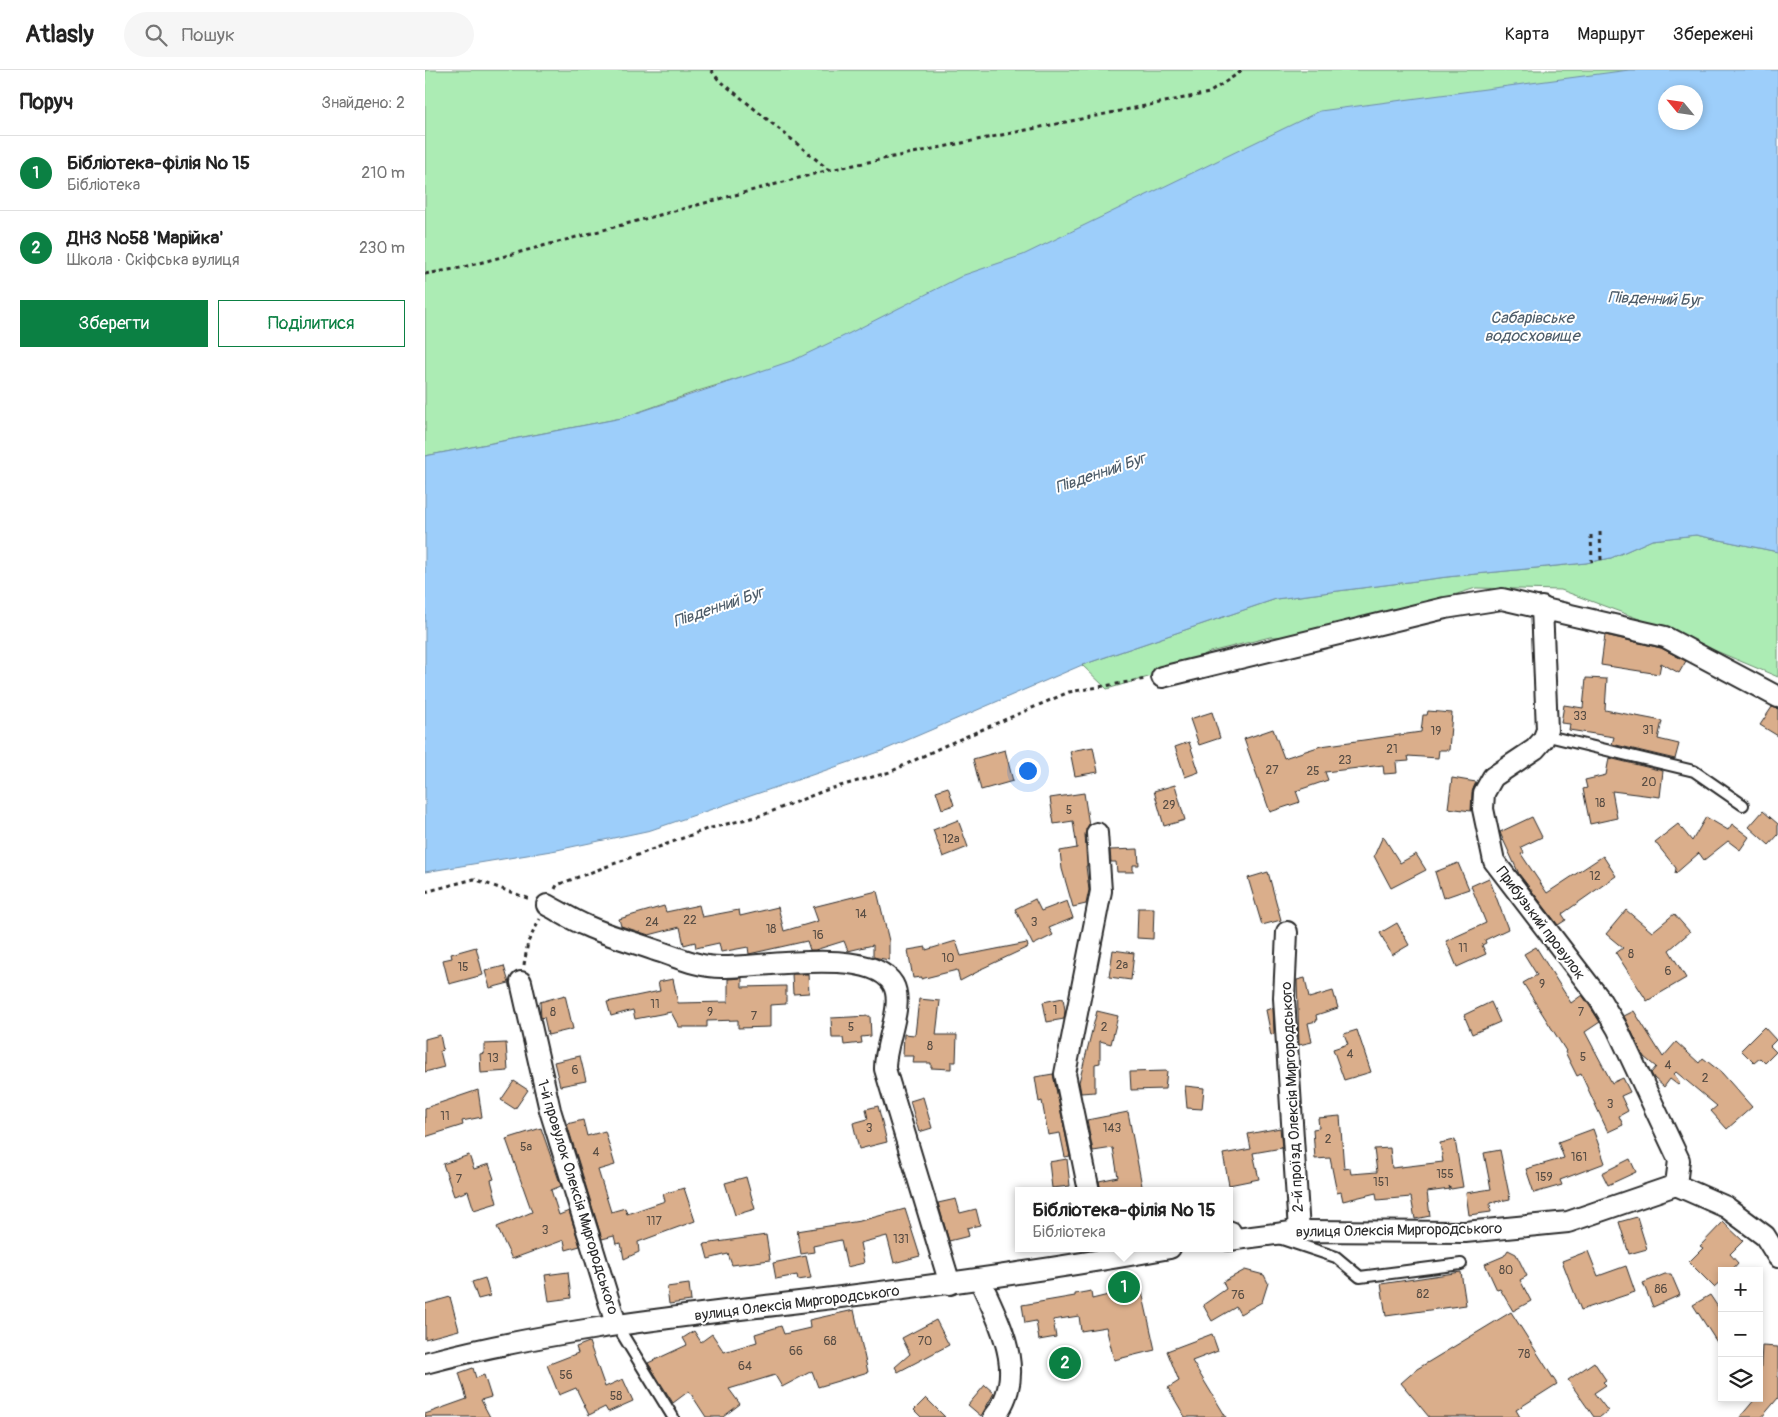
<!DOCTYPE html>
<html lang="uk">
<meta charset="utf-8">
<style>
body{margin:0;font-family:Pangolin,sans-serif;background:#f6f6f6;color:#222}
.controls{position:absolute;right:15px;bottom:15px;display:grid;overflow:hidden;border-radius:0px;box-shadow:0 2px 8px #0003}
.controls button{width:45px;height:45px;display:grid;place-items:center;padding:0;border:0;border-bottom:1px solid #e0e0e0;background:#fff;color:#222;font:25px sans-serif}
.compass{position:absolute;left:1233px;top:15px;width:45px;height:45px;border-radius:50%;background:#fff;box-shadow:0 2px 8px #0003;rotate:299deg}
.you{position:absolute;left:602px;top:700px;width:18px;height:18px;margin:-12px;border:4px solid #fff;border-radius:50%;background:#1a73e8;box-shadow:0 0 0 8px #1a73e833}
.badge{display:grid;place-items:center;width:32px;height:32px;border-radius:50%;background:#0b8043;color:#fff;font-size:16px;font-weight:700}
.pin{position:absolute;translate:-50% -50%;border:2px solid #fff;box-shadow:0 1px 5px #0006}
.popup{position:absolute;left:590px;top:1117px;width:218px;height:65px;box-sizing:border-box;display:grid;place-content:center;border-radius:0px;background:#fff;filter:drop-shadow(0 1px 4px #0005);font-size:16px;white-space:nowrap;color:#767676}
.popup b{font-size:19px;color:#222}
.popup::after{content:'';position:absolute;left:50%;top:100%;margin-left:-10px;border:10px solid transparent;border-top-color:#fff}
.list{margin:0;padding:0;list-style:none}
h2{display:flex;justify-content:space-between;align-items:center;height:65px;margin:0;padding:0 20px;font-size:21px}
h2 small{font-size:16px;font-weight:400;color:#767676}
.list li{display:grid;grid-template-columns:32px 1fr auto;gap:15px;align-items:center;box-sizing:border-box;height:75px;padding:0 20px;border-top:1px solid #e0e0e0}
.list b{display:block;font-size:19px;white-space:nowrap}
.list p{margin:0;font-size:16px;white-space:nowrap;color:#767676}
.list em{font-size:16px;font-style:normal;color:#767676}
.actions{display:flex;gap:10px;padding:15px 20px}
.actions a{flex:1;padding:11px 0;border:1px solid #0b8043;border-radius:0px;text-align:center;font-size:18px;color:#0b8043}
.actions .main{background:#0b8043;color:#fff}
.icon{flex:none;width:28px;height:28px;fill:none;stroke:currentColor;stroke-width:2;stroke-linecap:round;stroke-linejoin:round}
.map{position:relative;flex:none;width:1353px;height:1347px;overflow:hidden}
header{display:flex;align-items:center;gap:30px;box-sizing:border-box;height:70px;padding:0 25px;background:#fff;border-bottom:1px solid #e0e0e0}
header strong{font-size:24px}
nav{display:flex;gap:28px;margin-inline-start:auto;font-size:18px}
.search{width:350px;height:45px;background:#f6f6f6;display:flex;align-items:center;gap:12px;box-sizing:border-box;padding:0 18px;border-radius:28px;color:#767676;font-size:19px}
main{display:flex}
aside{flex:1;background:#fff}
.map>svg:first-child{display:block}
.green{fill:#acecb4;stroke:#6c8c70}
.water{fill:#9dcefa;stroke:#6f8da7;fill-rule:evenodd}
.building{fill:#daae8b;stroke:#2b2b2b}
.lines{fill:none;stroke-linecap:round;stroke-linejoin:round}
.lane-casing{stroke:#2b2b2b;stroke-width:14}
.street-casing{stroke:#2b2b2b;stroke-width:24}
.path{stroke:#2b2b2b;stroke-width:3;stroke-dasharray:4 4;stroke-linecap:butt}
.lane{stroke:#fff;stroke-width:10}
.street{stroke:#fff;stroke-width:20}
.labels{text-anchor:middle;stroke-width:4;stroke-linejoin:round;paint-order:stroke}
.number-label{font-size:12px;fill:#574c43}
.street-label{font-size:15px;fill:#2b2b2b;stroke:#fff}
.water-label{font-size:16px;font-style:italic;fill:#4d5c69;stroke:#fff}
</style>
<header>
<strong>Atlasly</strong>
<div class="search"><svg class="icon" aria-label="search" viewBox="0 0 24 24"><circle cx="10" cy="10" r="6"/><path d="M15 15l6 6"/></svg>Пошук</div>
<nav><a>Карта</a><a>Маршрут</a><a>Збережені</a></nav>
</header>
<main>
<aside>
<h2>Поруч<small>Знайдено: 2</small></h2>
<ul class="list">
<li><span class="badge">1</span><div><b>Бібліотека-філія № 15</b><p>Бібліотека</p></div><em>210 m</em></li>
<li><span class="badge">2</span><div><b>ДНЗ №58 'Марійка'</b><p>Школа · Скіфська вулиця</p></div><em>230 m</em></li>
</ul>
<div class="actions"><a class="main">Зберегти</a><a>Поділитися</a></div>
</aside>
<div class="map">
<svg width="1353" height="1347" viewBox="0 0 1353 1347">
<rect width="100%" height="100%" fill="#fff"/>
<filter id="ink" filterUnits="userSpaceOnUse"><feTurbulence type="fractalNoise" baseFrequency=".02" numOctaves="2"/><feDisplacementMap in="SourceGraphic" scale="10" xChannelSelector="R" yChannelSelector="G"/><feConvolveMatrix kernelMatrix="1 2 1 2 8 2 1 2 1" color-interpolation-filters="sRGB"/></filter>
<g filter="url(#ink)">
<g class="green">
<polygon points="0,0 1225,0 655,205 273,321 197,348 0,386"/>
<polygon points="1271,465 1353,482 1353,607 1225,553 1136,520 1051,518 952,549 876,566 845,567 785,582 737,603 682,619 657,595 851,529 1022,507 1161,493 1186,488 1227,470"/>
</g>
<path class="water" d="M1204,0H1353V482L1271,465L1227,470L1186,488L1161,493L1022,507L851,529L657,595L457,681L226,760L132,780L0,802V386L197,348L369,290L421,265L539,205L598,185L895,41ZM1240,22H1270V52H1240Z"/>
<g class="building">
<polygon points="1180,565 1236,578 1261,591 1254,603 1236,593 1234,604 1176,595"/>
<polygon points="1161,608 1182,609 1180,640 1237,651 1233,669 1254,674 1250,689 1187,674 1189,667 1144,660 1145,654 1136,653 1139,635 1158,638"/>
<polygon points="1347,637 1353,639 1353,666 1335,655"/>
<polygon points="1003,641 1027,643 1024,680 1014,680 1013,688 983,686 984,691 971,692 972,703 959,704 958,695 900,702 903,710 871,721 875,732 845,742 819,669 848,659 859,688 896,676 996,662 998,645 1002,645"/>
<polygon points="787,642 795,668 774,675 765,649"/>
<polygon points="764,672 774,702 760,707 750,677"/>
<polygon points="668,677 673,702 650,706 645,681"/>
<polygon points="580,680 588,711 556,720 548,689"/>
<polygon points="1184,688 1238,701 1235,727 1187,721 1192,748 1165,754 1158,719 1162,718 1160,710 1181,705"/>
<polygon points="1027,708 1051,712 1047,722 1046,741 1023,738"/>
<polygon points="750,715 760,750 739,756 729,721"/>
<polygon points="523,717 529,735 517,739 511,721"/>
<polygon points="659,723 664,755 660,764 662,796 661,796 664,820 661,834 648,837 637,799 635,781 652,778 648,751 629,754 625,728"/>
<polygon points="1338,741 1353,754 1353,765 1344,775 1324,757"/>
<polygon points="1107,747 1117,767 1096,777 1099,783 1096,784 1122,823 1178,786 1191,806 1137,844 1141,850 1133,855 1094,804 1076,765 1075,762"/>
<polygon points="1281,747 1303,760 1307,754 1324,767 1315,780 1303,771 1279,790 1274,783 1250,804 1251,798 1230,772 1253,754 1267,771"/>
<polygon points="533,750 543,777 518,787 508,760"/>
<polygon points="958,766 975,793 991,784 1001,800 966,818 949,786"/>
<polygon points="713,779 714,795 708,795 708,802 692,802 691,792 686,792 685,780"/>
<polygon points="1033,793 1044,819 1018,828 1010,802"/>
<polygon points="843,802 856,850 837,855 823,808"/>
<polygon points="1064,808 1083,859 1060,870 1061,873 1057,875 1061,884 1032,897 1021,871 1061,853 1046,816"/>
<polygon points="452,821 464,871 464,890 448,887 448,875 423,881 419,871 390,880 385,880 382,871 324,884 323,877 296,882 294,873 271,878 270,872 259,875 255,857 224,865 196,856 194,849 239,836 241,842 274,835 277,847 314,840 315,846 353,837 359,861 393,851 388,837"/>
<polygon points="610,829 616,841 642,831 648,848 624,858 628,865 608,875 590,839"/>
<polygon points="713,838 729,838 728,869 712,868"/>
<polygon points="1201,840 1227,862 1249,844 1265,862 1244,880 1261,908 1222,931 1191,883 1198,878 1181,864"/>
<polygon points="972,853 984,875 967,885 955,863"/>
<polygon points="531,871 536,886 602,873 603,877 556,899 556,900 535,911 532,900 496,909 497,907 488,908 483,880 501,877 501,880"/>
<polygon points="51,877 58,905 24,914 18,890 27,888 26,884"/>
<polygon points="1111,877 1146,933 1157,925 1164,935 1175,952 1160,962 1187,1013 1198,1008 1205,1022 1196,1026 1203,1041 1194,1046 1198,1055 1183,1062 1156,1004 1152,1006 1140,982 1141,981 1098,913 1112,905 1099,884"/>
<polygon points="688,880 709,883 706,910 684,907"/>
<polygon points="79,896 84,913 65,918 60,901"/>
<polygon points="367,904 383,904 384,923 368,924"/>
<polygon points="317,908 317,917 361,916 361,934 345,935 345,957 313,958 313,950 282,951 282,957 254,957 246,942 210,949 208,940 186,946 182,932 235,921 233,912 248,909 253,933 303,932 303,909"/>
<polygon points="880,908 884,928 908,921 913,938 891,945 892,951 883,953 887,972 874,975 872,910"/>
<polygon points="140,925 148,959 123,965 119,947 116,948 115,932"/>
<polygon points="638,928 640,940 639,949 622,952 618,932"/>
<polygon points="494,929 515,931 511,965 532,965 531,992 526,992 526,999 506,998 506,993 488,993 489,986 478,986 479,964 490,965"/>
<polygon points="1066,932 1075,952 1047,964 1039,945"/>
<polygon points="848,938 849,964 846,965 841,940"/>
<polygon points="672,941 693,946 686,974 675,971 675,993 670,994 670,1022 656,1023 654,1012"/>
<polygon points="1209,941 1238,987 1251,972 1274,993 1278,988 1297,1003 1327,1037 1302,1059 1286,1041 1292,1036 1251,1002 1249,1004 1255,1013 1253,1015 1245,1009 1239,1017 1229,1008 1226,1003 1231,997 1219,987 1199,946"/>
<polygon points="445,946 446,966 436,967 437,973 419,975 418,968 407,968 406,948"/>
<polygon points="1339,957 1351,970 1345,976 1351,982 1340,993 1335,988 1329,993 1316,980"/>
<polygon points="932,960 946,1002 919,1010 908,979 923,974 919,964"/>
<polygon points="15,965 18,980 15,981 19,997 0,1002 0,969"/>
<polygon points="81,973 83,1001 56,1003 55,984 59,983 59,974"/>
<polygon points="155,986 161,1011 135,1016 129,992"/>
<polygon points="742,1001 740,1019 706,1020 705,1002"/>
<polygon points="628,1004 645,1086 640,1087 635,1063 623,1065 617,1031 614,1032 610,1007"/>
<polygon points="89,1011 103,1020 90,1039 76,1030"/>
<polygon points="760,1016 779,1018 777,1039 762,1038"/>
<polygon points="53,1020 57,1047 37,1051 38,1055 0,1067 0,1038"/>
<polygon points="498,1027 507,1058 494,1062 485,1031"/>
<polygon points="453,1036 462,1072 434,1079 428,1053 443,1049 441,1039"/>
<polygon points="703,1042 718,1121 676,1121 674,1111 693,1107 688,1078 668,1081 662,1050"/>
<polygon points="915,1046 919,1099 925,1098 926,1104 952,1102 949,1079 965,1078 967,1098 1018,1092 1015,1073 1030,1070 1038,1117 1026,1119 1024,1116 1025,1119 1002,1122 1005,1146 990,1149 986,1127 952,1130 951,1123 918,1131 916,1122 912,1123 905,1088 890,1089 888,1059 894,1058 893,1048"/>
<polygon points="158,1050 162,1066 180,1061 190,1095 173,1100 186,1142 200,1138 202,1144 240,1131 238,1124 259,1118 270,1151 213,1172 214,1182 199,1189 196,1173 191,1174 189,1166 177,1169 142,1054"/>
<polygon points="116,1058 136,1116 126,1120 134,1145 144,1141 155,1176 141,1180 139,1170 87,1189 72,1157 107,1142 81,1069"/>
<polygon points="855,1058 857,1078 828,1083 834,1109 804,1115 798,1084 826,1079 823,1064"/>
<polygon points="1168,1059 1180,1093 1135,1110 1137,1115 1109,1123 1101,1099 1139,1088 1133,1072"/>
<polygon points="1075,1080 1085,1129 1065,1133 1066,1142 1044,1145 1041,1123 1066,1119 1059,1083"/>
<polygon points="44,1085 49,1099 64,1094 69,1109 66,1110 72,1133 49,1140 43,1121 29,1126 18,1094"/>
<polygon points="642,1089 645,1116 627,1118 624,1092"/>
<polygon points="1205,1089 1211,1102 1183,1115 1177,1103"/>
<polygon points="321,1107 330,1139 310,1145 300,1113"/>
<polygon points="531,1129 535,1143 551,1139 555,1155 542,1158 544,1166 524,1171 513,1133"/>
<polygon points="480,1139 495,1186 469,1193 462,1166 435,1173 439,1193 422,1197 416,1170 388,1176 389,1182 376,1184 372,1161 435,1151"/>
<polygon points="1212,1147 1222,1179 1204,1184 1194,1152"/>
<polygon points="1298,1152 1318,1171 1305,1184 1313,1193 1306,1201 1297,1201 1297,1210 1289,1217 1264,1192 1278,1178 1275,1176"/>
<polygon points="341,1165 345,1190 307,1195 303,1184 283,1189 279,1174"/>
<polygon points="1083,1180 1091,1184 1102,1206 1095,1210 1106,1231 1088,1241 1075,1219 1072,1220 1060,1194 1079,1186"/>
<polygon points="1163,1181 1173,1206 1201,1196 1210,1222 1156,1240 1137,1191"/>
<polygon points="381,1186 386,1208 373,1210 372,1205 351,1209 348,1193"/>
<polygon points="820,1200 839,1205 843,1213 837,1232 815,1244 811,1237 787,1251 778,1235 801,1219 798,1212"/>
<polygon points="143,1202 146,1228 124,1231 120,1205"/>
<polygon points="1036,1202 1041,1235 961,1246 956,1214"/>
<polygon points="1240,1204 1246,1204 1255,1225 1228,1237 1218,1213"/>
<polygon points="60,1208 65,1226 53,1229 47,1212"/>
<polygon points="264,1214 266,1231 244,1234 242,1217"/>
<polygon points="716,1217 730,1280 689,1290 681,1257 656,1261 654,1246 628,1250 631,1267 614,1270 611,1251 600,1253 597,1235 650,1226 650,1224 666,1221 667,1229"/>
<polygon points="1285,1225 1297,1243 1297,1280 1268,1235"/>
<polygon points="25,1227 34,1260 0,1269 0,1234"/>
<polygon points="429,1240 443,1302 393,1317 387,1301 357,1317 350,1305 304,1319 315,1334 298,1347 281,1347 264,1321 248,1333 223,1293 262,1275 258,1268 269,1261 276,1272 287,1264 299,1282 332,1272 330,1264 356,1256 359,1264 385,1258 384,1250"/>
<polygon points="1086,1242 1132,1314 1091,1340 1095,1347 1004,1347 976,1313 992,1299"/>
<polygon points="511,1250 524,1275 473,1302 470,1297 485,1284 477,1268"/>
<polygon points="787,1264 793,1281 767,1291 801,1347 760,1347 743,1318 754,1311 742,1281"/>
<polygon points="164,1272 180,1317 198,1309 208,1331 183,1342 180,1337 164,1345 151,1318 134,1325 122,1295 153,1283 151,1277"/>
<polygon points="1337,1276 1353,1277 1353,1328 1337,1347 1315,1347 1331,1328 1334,1328"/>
<polygon points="1169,1292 1181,1310 1178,1312 1181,1315 1169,1323 1183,1341 1175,1347 1169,1347 1143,1310"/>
<polygon points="48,1298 51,1308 59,1305 66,1327 56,1330 65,1347 0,1347 0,1344 42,1329 34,1303"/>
<polygon points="560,1315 569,1323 556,1346 543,1335"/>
<polygon points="501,1328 520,1347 496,1347 489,1340"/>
</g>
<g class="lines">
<defs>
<g id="lane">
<polyline points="1119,665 1269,701 1318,735"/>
<polyline points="804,1156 809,1158 815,1168"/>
<polyline points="854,1168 911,1187 935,1207 1036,1194"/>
<polyline points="191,1254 248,1347"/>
</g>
<g id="street">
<polyline points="1117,537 1122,660 1118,670 1110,679 1068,707 1059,723 1058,739 1069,791 1174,928 1192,958 1254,1090 1251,1115"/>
<polyline points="737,607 1020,538 1077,529 1240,567 1353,627"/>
<path d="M122,835C135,842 149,851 162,856C184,866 208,872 230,880C252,887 273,897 296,897C333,898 446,876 468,914C480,935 459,974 460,999L525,1214"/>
<polyline points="862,862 859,928 874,1161"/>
<polyline points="96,912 125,1040 191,1254"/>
<polyline points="664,1121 640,1004 676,821 672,763"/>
<polyline points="804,1170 874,1161 1040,1162 1143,1152 1251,1115 1301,1137 1340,1166 1353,1187"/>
<path d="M555,1210C574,1253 604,1304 569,1347"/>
<path d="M0,1293C120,1261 243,1248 366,1233C493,1218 619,1201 745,1178"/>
</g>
</defs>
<use href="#lane" class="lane-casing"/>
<use href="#street" class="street-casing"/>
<g class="path">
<polyline points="286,0 293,9 404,100"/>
<polyline points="0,204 35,198 404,100 784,23 818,0"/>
<polyline points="1175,462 1176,490"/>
<polyline points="1166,465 1167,492"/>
<polyline points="130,819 132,815 282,759 338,745 401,720 465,702 519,676 644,622 721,609"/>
<polyline points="0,822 49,809 105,829"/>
<polyline points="99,895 103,872 115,849"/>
</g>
<use href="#lane" class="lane"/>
<use href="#street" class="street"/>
</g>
</g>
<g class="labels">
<g class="number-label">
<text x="1155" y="650">33</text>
<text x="1223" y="664">31</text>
<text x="1011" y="665">19</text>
<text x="967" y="683">21</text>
<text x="920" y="694">23</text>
<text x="847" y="704">27</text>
<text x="888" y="705">25</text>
<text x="1224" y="716">20</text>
<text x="1175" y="737">18</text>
<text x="744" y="739">29</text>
<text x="644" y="744">5</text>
<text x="526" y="773">12а</text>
<text x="1170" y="810">12</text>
<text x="436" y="848">14</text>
<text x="265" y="854">22</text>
<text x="227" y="856">24</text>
<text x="609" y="856">3</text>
<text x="346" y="863">18</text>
<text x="393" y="869">16</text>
<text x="1038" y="882">11</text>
<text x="1206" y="888">8</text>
<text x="523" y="892">10</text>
<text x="697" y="899">2а</text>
<text x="38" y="901">15</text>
<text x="1243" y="905">6</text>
<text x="1117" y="918">9</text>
<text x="230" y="938">11</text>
<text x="630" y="944">1</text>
<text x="128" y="946">8</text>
<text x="285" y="946">9</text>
<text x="1156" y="946">7</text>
<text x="329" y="950">7</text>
<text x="426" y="961">5</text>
<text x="679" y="961">2</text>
<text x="505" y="980">8</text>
<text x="925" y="988">4</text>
<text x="1158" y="991">5</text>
<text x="68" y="992">13</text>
<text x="1243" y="999">4</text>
<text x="150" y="1004">6</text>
<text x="1280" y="1012">2</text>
<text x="1185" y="1038">3</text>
<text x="20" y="1050">11</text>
<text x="444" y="1062">3</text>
<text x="687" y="1062">143</text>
<text x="903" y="1073">2</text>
<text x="101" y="1081">5а</text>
<text x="171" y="1086">4</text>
<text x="1154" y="1091">161</text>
<text x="1020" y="1108">155</text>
<text x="1119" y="1111">159</text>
<text x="34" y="1113">7</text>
<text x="956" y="1116">151</text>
<text x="229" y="1155">117</text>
<text x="120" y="1164">3</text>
<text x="476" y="1173">131</text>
<text x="1081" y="1204">80</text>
<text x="1236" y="1223">86</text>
<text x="998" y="1228">82</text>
<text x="813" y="1229">76</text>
<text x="405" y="1275">68</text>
<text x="500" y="1275">70</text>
<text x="371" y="1285">66</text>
<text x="1099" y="1288">78</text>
<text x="320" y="1300">64</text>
<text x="141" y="1309">56</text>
<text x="191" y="1330">58</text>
</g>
<g class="street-label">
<text transform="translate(1116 853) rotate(53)" y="5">Прибузький провулок</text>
<text transform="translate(867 1027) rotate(-93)" y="5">2-й проїзд Олексія Миргородського</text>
<text transform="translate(153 1127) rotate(73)" y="5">1-й провулок Олексія Миргородського</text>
<text transform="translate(974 1160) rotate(-1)" y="5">вулиця Олексія Миргородського</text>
<text transform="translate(372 1233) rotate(-7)" y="5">вулиця Олексія Миргородського</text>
</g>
<g class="water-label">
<text transform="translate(1230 228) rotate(2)" y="6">Південний Буг</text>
<text x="1107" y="253">Сабарівське<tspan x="1107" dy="18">водосховище</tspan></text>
<text transform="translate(675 402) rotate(-19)" y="6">Південний Буг</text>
<text transform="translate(293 536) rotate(-19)" y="6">Південний Буг</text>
</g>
</g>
</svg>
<div class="controls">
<button>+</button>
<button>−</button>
<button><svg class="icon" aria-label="layers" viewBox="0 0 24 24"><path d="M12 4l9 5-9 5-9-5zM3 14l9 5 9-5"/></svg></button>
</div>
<svg class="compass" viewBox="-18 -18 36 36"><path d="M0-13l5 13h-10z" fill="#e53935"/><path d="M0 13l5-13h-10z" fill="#767676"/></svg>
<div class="you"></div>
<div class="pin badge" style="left:699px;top:1217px">1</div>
<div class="popup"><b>Бібліотека-філія № 15</b>Бібліотека</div>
<div class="pin badge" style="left:640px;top:1293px">2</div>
</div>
</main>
